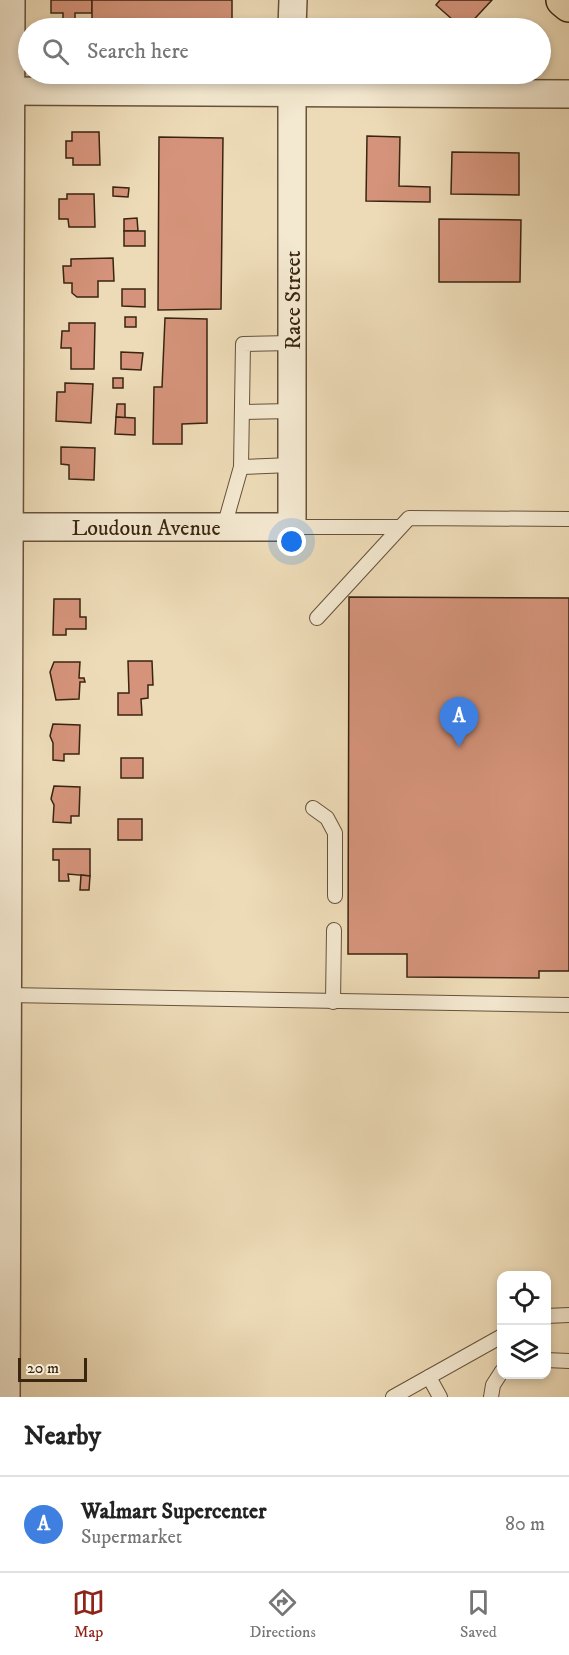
<!DOCTYPE html>
<style>
body{margin:0;font-family:"IM FELL DW Pica",serif;background:#f6f6f6;color:#222}
.controls{position:absolute;right:18px;bottom:18px;display:grid;overflow:hidden;border-radius:12px;box-shadow:0 3px 9px #0003}
.controls button{width:54px;height:54px;display:grid;place-items:center;padding:0;border:0;border-bottom:2px solid #e0e0e0;background:#fff;color:#222;font:30px sans-serif}
.scale{position:absolute;left:18px;bottom:15px;width:69px;box-sizing:border-box;padding-left:6px;border:3px solid #3a2511;border-top:0;font-size:16px;line-height:21px;white-space:nowrap;color:#3a2511;-webkit-text-stroke:4px #f3e8d0;paint-order:stroke}
.you{position:absolute;left:292px;top:542px;width:21px;height:21px;margin:-15px;border:4px solid #fff;border-radius:50%;background:#1a73e8;box-shadow:0 0 0 9px #1a73e833}
.badge{display:grid;place-items:center;width:39px;height:39px;border-radius:50%;background:#8f2418;color:#fff;font-size:20px;font-weight:700}
.pin{position:absolute;translate:-50% -50px;filter:drop-shadow(0 2px 3px #0008)}
.pin::after{content:'';position:absolute;top:32px;width:21px;height:18px;background:inherit;clip-path:polygon(0 0,100% 0,50% 100%)}
.list{margin:0;padding:0;list-style:none}
h2{display:flex;justify-content:space-between;align-items:center;height:78px;margin:0;padding:0 24px;font-size:26px}
h2 small{font-size:20px;font-weight:400;color:#767676}
.list li{display:grid;grid-template-columns:39px 1fr auto;gap:18px;align-items:center;box-sizing:border-box;height:96px;padding:0 24px;border-top:2px solid #e0e0e0}
.list b{display:block;font-size:22px;white-space:nowrap}
.list p{margin:0;font-size:20px;white-space:nowrap;color:#767676}
.list em{font-size:20px;font-style:normal;color:#767676}
.icon{flex:none;width:33px;height:33px;fill:none;stroke:currentColor;stroke-width:2;stroke-linecap:round;stroke-linejoin:round}
.map{position:relative;flex:none;width:569px;height:1397px;overflow:hidden}
.search{position:absolute;background:#fff;box-shadow:0 3px 9px #0003;left:18px;right:18px;top:18px;height:66px;display:flex;align-items:center;gap:15px;box-sizing:border-box;padding:0 21px;border-radius:33px;color:#767676;font-size:22px}
.sheet{height:174px;background:#fff}
nav{display:flex;justify-content:space-around;align-items:center;box-sizing:border-box;height:84px;border-top:2px solid #e0e0e0;background:#fff;font-size:16px;color:#767676}
nav a{display:grid;justify-items:center;gap:3px}
nav .on{color:#8f2418}
.map>svg:first-child{display:block}
.building{fill:#d4937a;stroke:#3a2511;stroke-width:1.5}
.lines{fill:none;stroke-linecap:round;stroke-linejoin:round}
.lane-casing{stroke:#67523a;stroke-width:16}
.street-casing{stroke:#67523a;stroke-width:30}
.primary-casing{stroke:#3a2511;stroke-width:36}
.lane{stroke:#f3e8d0;stroke-width:14}
.street{stroke:#f3e8d0;stroke-width:27}
.primary{stroke:#eddbb7;stroke-width:33}
.labels{text-anchor:middle;stroke-width:5;stroke-linejoin:round;paint-order:stroke}
.street-label{font-size:22px;fill:#3a2511;stroke:#f3e8d0}
</style>
<div class="map">
<svg width="569" height="1397" viewBox="0 0 569 1397">
<rect width="100%" height="100%" fill="#eddbb7"/>
<filter id="stains"><feTurbulence type="fractalNoise" baseFrequency=".00333" numOctaves="4"/><feColorMatrix values="0 0 0 0 .2 0 0 0 0 .09 0 0 0 0 .02 0 0 0 .5 -.17"/></filter>
<radialGradient id="worn" r=".72"><stop offset=".6" stop-color="#630" stop-opacity="0"/><stop offset="1" stop-color="#630" stop-opacity=".3"/></radialGradient>
<g class="building">
<polygon points="51,0 92,0 92,13 75,13 75,22 63,22 63,13 51,13"/>
<polygon points="92,0 232,0 232,27 239,28 92,28"/>
<polygon points="440,0 492,0 466,28 462,28 436,5"/>
<polygon points="72,132 99,132 100,165 73,165 73,158 66,158 66,141 72,141"/>
<polygon points="367,136 400,137 399,186 430,187 430,202 366,201"/>
<polygon points="159,137 223,138 221,309 158,310"/>
<polygon points="452,152 519,153 519,195 451,194"/>
<polygon points="113,187 129,188 128,197 113,196"/>
<polygon points="67,194 94,194 95,227 69,227 68,219 59,219 59,199 67,199"/>
<polygon points="137,218 138,231 124,231 124,219"/>
<polygon points="439,219 521,220 520,282 439,282"/>
<rect x="124" y="231" width="21" height="15"/>
<polygon points="113,258 114,281 98,281 98,297 77,297 72,293 72,283 64,283 63,266 71,266 71,259"/>
<polygon points="122,289 145,289 145,307 122,306"/>
<rect x="125" y="317" width="11" height="10"/>
<polygon points="165,318 207,319 207,423 182,424 182,444 153,444 154,387 162,387"/>
<polygon points="69,323 95,323 94,369 71,369 71,348 61,348 62,331 69,331"/>
<polygon points="121,352 143,353 141,370 121,369"/>
<rect x="113" y="378" width="10" height="10"/>
<polygon points="65,383 93,384 91,423 56,421 57,392 65,392"/>
<polygon points="117,404 125,404 125,418 116,417"/>
<polygon points="116,417 135,418 135,435 115,434"/>
<polygon points="61,447 95,448 94,480 69,479 69,465 61,464"/>
<polygon points="349,597 569,598 569,971 539,971 539,978 407,977 407,954 348,954"/>
<polygon points="54,599 80,599 80,617 86,617 86,629 66,629 66,635 53,635"/>
<polygon points="128,661 152,661 153,685 148,685 148,698 141,699 142,715 118,715 118,693 129,693"/>
<polygon points="54,662 80,662 79,678 84,678 85,682 80,682 79,699 56,700 50,672"/>
<polygon points="53,724 80,725 79,754 64,754 64,761 53,760 53,743 50,736"/>
<rect x="121" y="758" width="22" height="20"/>
<polygon points="54,786 80,787 79,816 71,816 71,823 53,822 54,805 51,799"/>
<rect x="118" y="819" width="24" height="21"/>
<polygon points="53,849 90,849 90,876 68,874 69,881 59,881 59,860 53,860"/>
<polygon points="81,875 90,876 89,890 80,890"/>
</g>
<g class="lines">
<defs>
<g id="lane">
<polyline points="242,412 291,411"/>
<polyline points="241,467 291,465"/>
<polyline points="224,527 241,467 243,344 292,343"/>
<polyline points="292,527 400,527"/>
<polyline points="317,618 409,518 569,519"/>
<polyline points="313,808 327,818 335,833 335,896"/>
<polyline points="8,995 569,1005"/>
<polyline points="333,1002 334,930"/>
<polyline points="546,1316 569,1315"/>
<polyline points="546,1360 569,1361"/>
<polyline points="429,1377 440,1397"/>
<polyline points="393,1397 502,1336"/>
<polyline points="491,1397 493,1385 502,1371"/>
</g>
<g id="street">
<polyline points="292,28 293,0"/>
<polyline points="0,91 569,94"/>
<polyline points="0,527 292,527 292,74"/>
<polyline points="6,1397 11,0"/>
</g>
<polyline id="primary" points="563,0 569,5"/>
</defs>
<use href="#lane" class="lane-casing"/>
<use href="#street" class="street-casing"/>
<use href="#primary" class="primary-casing"/>
<use href="#lane" class="lane"/>
<use href="#street" class="street"/>
<use href="#primary" class="primary"/>
</g>
<g class="labels">
<g class="street-label">
<text transform="translate(292 300) rotate(-90)" y="8">Race Street</text>
<text x="146" y="535">Loudoun Avenue</text>
</g>
</g>
<rect width="100%" height="100%" filter="url(#stains)"/>
<rect width="100%" height="100%" fill="url(#worn)"/>
</svg>
<div class="controls">
<button><svg class="icon" aria-label="locate" viewBox="0 0 24 24"><circle cx="12" cy="12" r="6"/><path d="M12 2v4M12 18v4M2 12h4M18 12h4"/></svg></button>
<button><svg class="icon" aria-label="layers" viewBox="0 0 24 24"><path d="M12 4l9 5-9 5-9-5zM3 14l9 5 9-5"/></svg></button>
</div>
<div class="scale">20 m</div>
<div class="you"></div>
<div class="pin badge" style="left:459px;top:747px;background:#3f7fe0">A</div>
<div class="search"><svg class="icon" aria-label="search" viewBox="0 0 24 24"><circle cx="10" cy="10" r="6"/><path d="M15 15l6 6"/></svg>Search here</div>
</div>
<section class="sheet">
<h2>Nearby<small></small></h2>
<ul class="list">
<li><span class="badge" style="background:#3f7fe0">A</span><div><b>Walmart Supercenter</b><p>Supermarket</p></div><em>80 m</em></li>
</ul>
</section>
<nav>
<a class="on"><svg class="icon" aria-label="map" viewBox="0 0 24 24"><path d="M3 6l6-2 6 2 6-2v14l-6 2-6-2-6 2zM9 4v14M15 6v14"/></svg>Map</a>
<a><svg class="icon" aria-label="directions" viewBox="0 0 24 24"><path d="M12 3l9 9-9 9-9-9zM9 14v-3h6M13 9l2 2-2 2"/></svg>Directions</a>
<a><svg class="icon" aria-label="saved" viewBox="0 0 24 24"><path d="M7 4h10v16l-5-4-5 4z"/></svg>Saved</a>
</nav>
